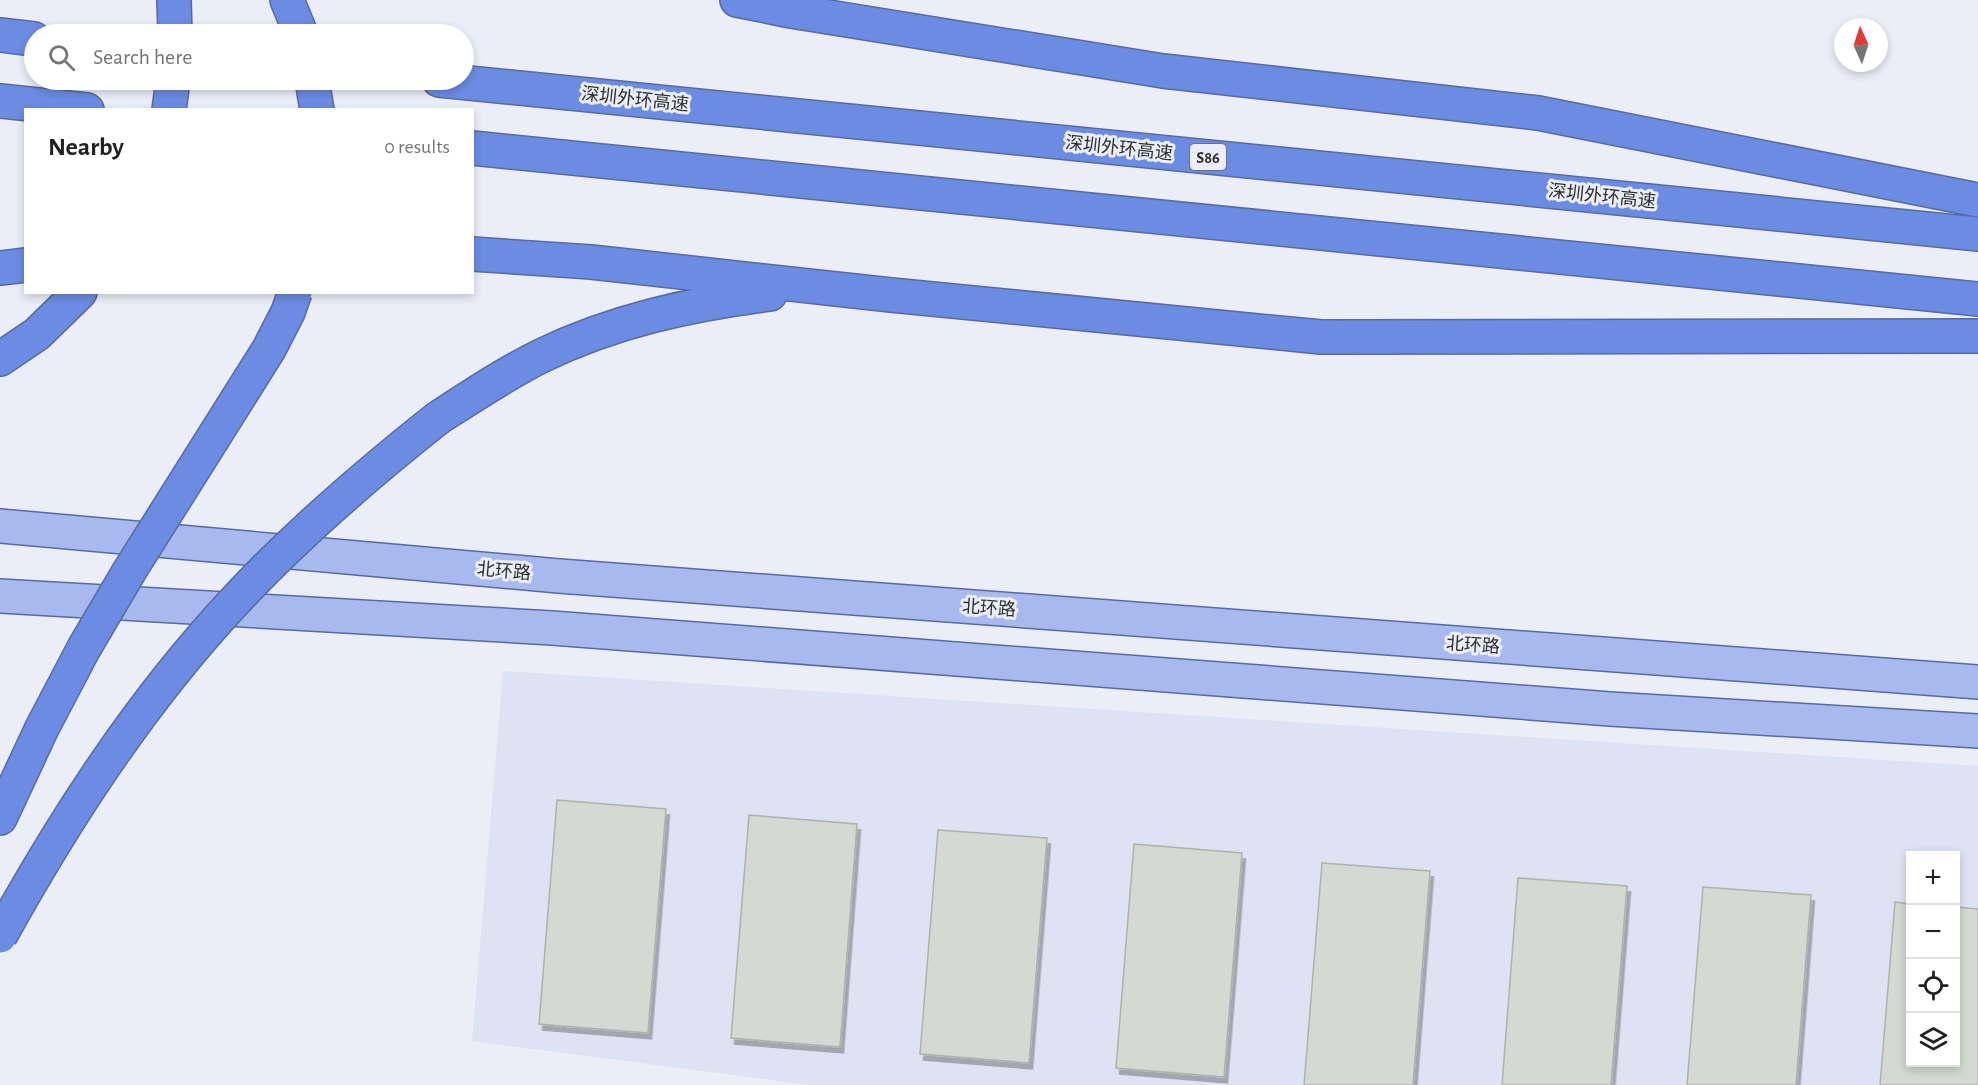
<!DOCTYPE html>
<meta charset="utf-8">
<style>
body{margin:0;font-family:"Alegreya Sans","Noto Sans SC",sans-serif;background:#f2f2f2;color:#222}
.controls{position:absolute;right:18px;bottom:18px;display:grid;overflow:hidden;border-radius:0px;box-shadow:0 3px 9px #0003}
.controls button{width:54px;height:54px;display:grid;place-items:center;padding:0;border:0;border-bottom:2px solid #e0e0e0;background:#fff;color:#222;font:30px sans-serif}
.compass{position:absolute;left:1834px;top:18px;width:54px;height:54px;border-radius:50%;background:#fff;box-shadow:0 3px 9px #0003;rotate:357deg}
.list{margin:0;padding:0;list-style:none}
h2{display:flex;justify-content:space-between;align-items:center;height:78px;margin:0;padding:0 24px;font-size:26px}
h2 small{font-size:20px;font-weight:400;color:#767676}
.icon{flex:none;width:33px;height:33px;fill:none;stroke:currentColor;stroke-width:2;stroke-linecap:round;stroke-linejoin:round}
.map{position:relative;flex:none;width:1978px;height:1085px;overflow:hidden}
.search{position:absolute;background:#fff;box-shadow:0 3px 9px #0003;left:24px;top:24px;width:450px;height:66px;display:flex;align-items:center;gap:15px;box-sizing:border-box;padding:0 21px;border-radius:33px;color:#767676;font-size:22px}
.panel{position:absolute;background:#fff;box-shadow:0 3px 9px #0003;left:24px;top:108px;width:450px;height:186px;border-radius:0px}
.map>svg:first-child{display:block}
.built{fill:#dde3f2;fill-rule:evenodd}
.building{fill:#d4d9d1;stroke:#adb2ab;stroke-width:1.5;filter:url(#shadow)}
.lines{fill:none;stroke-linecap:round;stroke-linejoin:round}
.primary-casing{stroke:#566ba4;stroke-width:36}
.highway-casing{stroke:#566ba4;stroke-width:36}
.primary{stroke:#a7b9ee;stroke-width:33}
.highway{stroke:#6c8be2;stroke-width:33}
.highway-bridge-casing{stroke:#566ba4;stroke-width:36;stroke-linecap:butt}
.highway-bridge{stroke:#6c8be2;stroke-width:33}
.labels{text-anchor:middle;stroke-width:6;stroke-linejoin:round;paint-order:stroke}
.shield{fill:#ebeef7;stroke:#67686d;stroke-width:1.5}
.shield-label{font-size:16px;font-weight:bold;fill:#2e2f32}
.street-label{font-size:18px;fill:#2e2f32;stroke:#ebeef7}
</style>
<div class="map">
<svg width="1978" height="1085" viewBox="0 0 1978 1085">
<defs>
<filter id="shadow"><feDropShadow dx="3.5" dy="6" stdDeviation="0" flood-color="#0004"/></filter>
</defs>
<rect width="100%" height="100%" fill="#ebeef7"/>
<path class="built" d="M503,671L1978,766V1085H810L472,1041ZM1910,856H1956V1062H1910Z"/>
<g class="building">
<polygon points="557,800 666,809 648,1033 539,1024"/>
<polygon points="749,815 857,824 840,1047 731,1038"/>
<polygon points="938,830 1047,838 1029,1063 920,1054"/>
<polygon points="1134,844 1242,853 1224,1077 1116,1068"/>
<polygon points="1322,863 1430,871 1413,1085 1304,1085"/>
<polygon points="1518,878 1627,886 1611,1085 1502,1085"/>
<polygon points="1703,887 1811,895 1796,1085 1687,1085"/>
<polygon points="1895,902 1910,904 1910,1062 1956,1062 1956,907 1978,909 1978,1085 1880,1085"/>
</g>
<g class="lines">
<defs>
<g id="primary">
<polyline points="0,526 559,576 1978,682"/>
<polyline points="0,596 552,628 1610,709 1978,731"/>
</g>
<g id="highway">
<polyline points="174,0 175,34"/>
<polyline points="287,0 301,34"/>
<polyline points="737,0 791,11 1163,71 1538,113 1978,200"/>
<polyline points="0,35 34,39"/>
<polyline points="312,80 317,110"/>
<polyline points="439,80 1978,234"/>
<polyline points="0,101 87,110"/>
<polyline points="169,110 173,80"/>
<polyline points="472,148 1978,299"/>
<polyline points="472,254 591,262 891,295 1321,337 1978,336"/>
<polyline points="0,268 26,265"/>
<polyline points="0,359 37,334 80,292"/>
<path d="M438,418C472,396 505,374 541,356C613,321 690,304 770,294"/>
<polyline points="0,818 42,728 84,648"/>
</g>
</defs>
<use href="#primary" class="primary-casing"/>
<use href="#highway" class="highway-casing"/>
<use href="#primary" class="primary"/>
<use href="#highway" class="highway"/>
<defs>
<g id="highway-bridge">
<polyline points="84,648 130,570 269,349 288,312 295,292"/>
<path d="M0,936C66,817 140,703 233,603C296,535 366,475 438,418"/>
</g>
</defs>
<use href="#highway-bridge" class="highway-bridge-casing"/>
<use href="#highway-bridge" class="highway-bridge"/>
</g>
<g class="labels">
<rect class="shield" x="1190" y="144" width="36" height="26" rx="4.5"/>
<g class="shield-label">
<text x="1208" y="163">S86</text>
</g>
<g class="street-label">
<text transform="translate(635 99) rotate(6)" y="6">深圳外环高速</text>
<text transform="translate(1119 148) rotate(6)" y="6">深圳外环高速</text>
<text transform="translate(1602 196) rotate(6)" y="6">深圳外环高速</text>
<text transform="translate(504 571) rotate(5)" y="6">北环路</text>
<text transform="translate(989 608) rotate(4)" y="6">北环路</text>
<text transform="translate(1473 645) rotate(4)" y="6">北环路</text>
</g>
</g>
</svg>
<div class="controls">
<button>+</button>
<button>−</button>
<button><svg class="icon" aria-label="locate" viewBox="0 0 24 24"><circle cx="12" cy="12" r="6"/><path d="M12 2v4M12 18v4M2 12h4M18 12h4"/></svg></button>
<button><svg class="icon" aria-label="layers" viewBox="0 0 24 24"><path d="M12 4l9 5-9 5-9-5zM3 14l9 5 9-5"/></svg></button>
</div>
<svg class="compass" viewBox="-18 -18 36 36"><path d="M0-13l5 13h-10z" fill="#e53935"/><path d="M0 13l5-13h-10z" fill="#767676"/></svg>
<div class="search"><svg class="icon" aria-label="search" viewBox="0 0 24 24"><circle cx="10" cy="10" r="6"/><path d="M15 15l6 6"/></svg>Search here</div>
<section class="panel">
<h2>Nearby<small>0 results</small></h2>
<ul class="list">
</ul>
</section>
</div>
